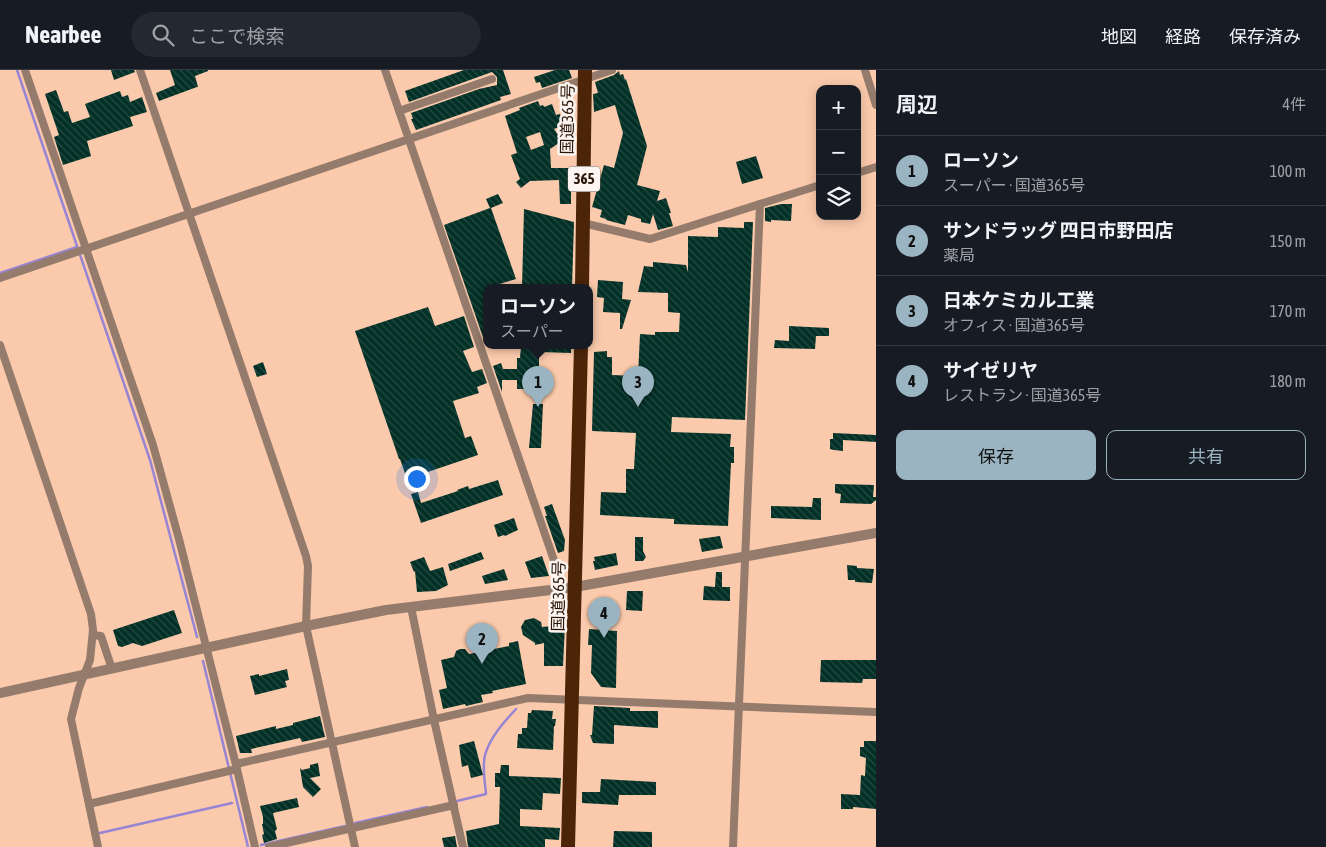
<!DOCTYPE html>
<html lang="ja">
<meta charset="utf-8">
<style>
body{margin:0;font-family:"Asap Condensed","Noto Sans JP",sans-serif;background:#242831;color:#f1f3f6}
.controls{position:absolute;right:15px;top:15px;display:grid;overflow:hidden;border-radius:10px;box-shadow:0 2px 12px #0003}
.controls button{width:45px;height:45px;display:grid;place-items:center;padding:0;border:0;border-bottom:1px solid #363941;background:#171b24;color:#f1f3f6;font:25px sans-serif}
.you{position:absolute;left:416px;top:408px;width:18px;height:18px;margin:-12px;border:4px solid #fff;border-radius:50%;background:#1a73e8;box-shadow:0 0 0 8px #1a73e833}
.badge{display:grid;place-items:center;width:32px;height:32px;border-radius:50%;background:#9ab4c1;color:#111;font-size:16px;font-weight:700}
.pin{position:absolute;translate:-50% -41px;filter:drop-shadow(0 1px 2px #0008)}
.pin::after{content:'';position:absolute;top:26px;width:18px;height:15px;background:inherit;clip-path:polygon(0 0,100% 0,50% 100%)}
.popup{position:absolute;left:483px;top:214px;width:110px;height:65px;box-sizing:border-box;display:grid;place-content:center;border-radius:10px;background:#171b24;filter:drop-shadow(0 1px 4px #0005);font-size:16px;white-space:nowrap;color:#9ea1a6}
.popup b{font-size:19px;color:#f1f3f6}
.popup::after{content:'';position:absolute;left:50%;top:100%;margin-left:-10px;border:10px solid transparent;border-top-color:#171b24}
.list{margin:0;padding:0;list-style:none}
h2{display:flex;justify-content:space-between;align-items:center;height:65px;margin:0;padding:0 20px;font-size:21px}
h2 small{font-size:16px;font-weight:400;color:#9ea1a6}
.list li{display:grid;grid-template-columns:32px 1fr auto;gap:15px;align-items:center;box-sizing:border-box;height:70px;padding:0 20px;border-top:1px solid #363941}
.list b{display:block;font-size:19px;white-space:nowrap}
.list p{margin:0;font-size:16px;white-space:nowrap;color:#9ea1a6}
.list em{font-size:16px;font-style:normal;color:#9ea1a6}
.actions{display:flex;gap:10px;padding:15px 20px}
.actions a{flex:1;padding:11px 0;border:1px solid #9ab4c1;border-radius:10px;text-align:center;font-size:18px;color:#9ab4c1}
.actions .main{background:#9ab4c1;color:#111}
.icon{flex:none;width:28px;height:28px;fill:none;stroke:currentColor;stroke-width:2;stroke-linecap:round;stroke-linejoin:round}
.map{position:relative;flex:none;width:876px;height:777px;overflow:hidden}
header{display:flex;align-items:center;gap:30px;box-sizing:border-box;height:70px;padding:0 25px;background:#171b24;border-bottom:1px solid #363941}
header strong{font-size:24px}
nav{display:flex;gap:28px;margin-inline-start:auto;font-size:18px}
.search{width:350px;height:45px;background:#242831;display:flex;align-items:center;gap:12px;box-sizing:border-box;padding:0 18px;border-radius:28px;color:#9ea1a6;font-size:19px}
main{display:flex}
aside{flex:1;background:#171b24}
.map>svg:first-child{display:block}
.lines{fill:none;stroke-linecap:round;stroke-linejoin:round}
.stream{stroke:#9785d4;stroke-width:2.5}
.building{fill:url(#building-back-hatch);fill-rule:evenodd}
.minor{stroke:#947b6b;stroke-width:8}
.tertiary{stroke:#947b6b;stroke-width:10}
.trunk{stroke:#4c2509;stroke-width:14}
.labels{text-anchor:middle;stroke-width:5;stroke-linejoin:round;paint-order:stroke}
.shield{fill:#fcf5f2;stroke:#68584c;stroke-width:1}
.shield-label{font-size:15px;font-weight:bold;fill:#291405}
.street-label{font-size:16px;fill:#291405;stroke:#fcf5f2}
</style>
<header>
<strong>Nearbee</strong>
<div class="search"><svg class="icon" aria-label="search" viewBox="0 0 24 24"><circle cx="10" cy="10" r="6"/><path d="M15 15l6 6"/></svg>ここで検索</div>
<nav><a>地図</a><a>経路</a><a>保存済み</a></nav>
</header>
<main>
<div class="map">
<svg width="876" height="777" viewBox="0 0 876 777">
<defs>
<pattern id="building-back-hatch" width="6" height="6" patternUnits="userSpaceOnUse" patternTransform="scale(1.25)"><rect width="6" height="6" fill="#013026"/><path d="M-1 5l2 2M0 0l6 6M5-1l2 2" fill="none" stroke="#274b42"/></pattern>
</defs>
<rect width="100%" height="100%" fill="#fbcaac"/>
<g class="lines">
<g class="stream">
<polyline points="17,0 150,390 197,567"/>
<polyline points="0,203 77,177"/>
<polyline points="203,591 248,777"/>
<path d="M457,731L486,724C485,712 482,697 485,685C490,667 504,652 516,639"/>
<polyline points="355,753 427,737"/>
<polyline points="100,763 232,733"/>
<polyline points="261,775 345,756"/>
</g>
</g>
<g class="building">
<polygon points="111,0 134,0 135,2 114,10"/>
<polygon points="170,0 208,0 208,1 195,6 198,17 197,17 159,31 156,23 175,15"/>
<polygon points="464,0 503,0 511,24 500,27 501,30 416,60 411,49 413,49 411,43 479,19 497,15 497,7 492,2 409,32 405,21"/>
<polygon points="555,0 569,0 572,8 542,18 540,12 536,13 534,7"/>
<polygon points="619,1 620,5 623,4 625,10 626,9 647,76 637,115 660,121 657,131 666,128 671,143 669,143 673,156 658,160 653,144 650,154 641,152 641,149 628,145 625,155 606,150 606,149 600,147 602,140 592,137 604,95 614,98 623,63 615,35 594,42 593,24 598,23 595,12 614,5"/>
<polygon points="56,20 64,42 68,41 72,53 90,47 85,34 120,21 122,27 128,25 130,32 142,27 147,42 130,47 133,56 87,71 91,86 63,95 54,67 59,65 45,24"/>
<path d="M538,31L540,36L543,35L544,37L552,34L556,45L560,44L564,55L554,59L562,71L550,79L551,98H571V134H560L559,110L530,111L521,118L516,112L520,109L511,85L517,83L505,46L520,40L519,38ZM540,62L544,75L531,80L526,67Z"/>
<polygon points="756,86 763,108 742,114 736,92"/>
<polygon points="498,124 503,133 491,138 516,209 487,218 487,273 485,273 444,155 490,138 486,129"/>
<polygon points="781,134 792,134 791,151 771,150 771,152 765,151 765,138"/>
<polygon points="524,139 574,152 572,218 522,218"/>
<polygon points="744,152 753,152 745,350 672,347 671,362 731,364 730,377 734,377 734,393 731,393 728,456 674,454 674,449 600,445 601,422 626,423 626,399 634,399 636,363 592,361 594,282 607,281 607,287 612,287 612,305 638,306 640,264 655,265 655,262 679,262 680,243 668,242 668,223 638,222 644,196 653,197 653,192 686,195 688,202 688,166 718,167 718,157 744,158"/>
<polygon points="598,210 623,212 622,229 631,230 622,259 620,259 620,243 603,242 604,228 597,227"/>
<polygon points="428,237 435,256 464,246 474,277 463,281 472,302 482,299 487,313 477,317 479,323 453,331 465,368 471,366 478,385 407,409 400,389 399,389 355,261"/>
<polygon points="789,256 829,258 829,266 816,266 815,279 774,278 775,270 789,271"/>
<polygon points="521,276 539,276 539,316 526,316 526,319 517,319 517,310 502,310 502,322 493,296 501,293 503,299 517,299 517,288 520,288"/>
<polygon points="542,276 571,276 571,283 541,282"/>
<polygon points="263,292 267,304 257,307 253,296"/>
<polygon points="533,334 543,334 541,378 529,378"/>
<polygon points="833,363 876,365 876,372 843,370 843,381 834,380 830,379 830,369 833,369"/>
<polygon points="498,410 503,425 421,453 411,424 418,422 421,433 458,421 457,420 468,416 469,419"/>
<polygon points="835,414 874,415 873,427 876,427 876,430 871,434 840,433 841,424 835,423"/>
<polygon points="813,428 821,428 821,450 771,448 771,436 812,437"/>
<polygon points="552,434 565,470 564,481 558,483 545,446 547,446 544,437"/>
<polygon points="514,448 518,460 505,466 504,465 498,467 494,455"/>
<polygon points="720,466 723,478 702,482 699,469"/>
<polygon points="635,467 643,467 643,481 646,487 643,491 635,491"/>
<polygon points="481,482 484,489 450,501 448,494"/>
<polygon points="616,483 618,495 595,500 593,491 595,491 594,487"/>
<polygon points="542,486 549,506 531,508 525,492"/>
<polygon points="424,487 430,501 443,497 448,515 436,521 417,522 415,501 414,502 410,492"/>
<polygon points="847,495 857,496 857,498 874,499 872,513 855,512 855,510 848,510"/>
<polygon points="504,499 508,510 485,514 482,506"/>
<polygon points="716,502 722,502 722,517 730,517 730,531 703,530 704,516 715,517"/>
<polygon points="627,521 643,521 642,541 626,540"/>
<polygon points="174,540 182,563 142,576 133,573 122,577 118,576 113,560"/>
<polygon points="534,548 541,552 542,557 565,555 563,596 544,596 544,573 535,575 535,573 523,565 521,557 525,550"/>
<polygon points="589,559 617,561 616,618 601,617 591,603 592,575 588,575"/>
<polygon points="518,571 526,614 492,621 493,623 481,625 483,632 466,636 465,634 443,639 439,620 447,618 441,590 454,587 456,581 460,579 465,579 469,584 509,576 509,573"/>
<polygon points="821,590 876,590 876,609 863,609 862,613 820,612"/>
<polygon points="287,599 289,610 285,611 287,617 255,625 250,606 259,604 259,606"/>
<polygon points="594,636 630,638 630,641 658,641 658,658 614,655 614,674 593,673 590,665 592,665"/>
<polygon points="532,640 553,641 552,649 556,649 555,656 554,656 553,680 517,678 518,664 522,664 522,658 527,658 528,643 531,643"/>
<polygon points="320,646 325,667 302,672 300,668 251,679 252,683 240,683 236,666 276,656 276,659 293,655 293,653"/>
<polygon points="474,671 483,705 471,708 468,695 462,697 459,675"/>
<polygon points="864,671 876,671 876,739 853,737 853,739 841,739 841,724 860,725 861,705 865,706 866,688 860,686 860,677 864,677"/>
<polygon points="318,693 320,706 310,708 321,719 313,727 303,717 300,698 302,700 310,698 310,695"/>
<polygon points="501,695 509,695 509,706 561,708 560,724 543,723 542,740 520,739 520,756 560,758 559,770 545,769 545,777 468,777 466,761 499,754 500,717 495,717 495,703 500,703"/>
<polygon points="601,709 656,712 656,725 619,725 618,735 582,733 582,722 600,722"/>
<polygon points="297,728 299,737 273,743 277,759 275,761 277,769 264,773 262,765 264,764 262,754 263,754 263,747 260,736"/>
<polygon points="614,761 652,762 652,777 613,777"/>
<polygon points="455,766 457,777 444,777 442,768"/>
</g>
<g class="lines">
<g class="minor">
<polyline points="25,0 153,375 179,469 237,699 255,777"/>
<polyline points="140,0 306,486 308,496 306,556 355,777"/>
<polyline points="385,0 558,502"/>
<polyline points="865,0 876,35"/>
<polyline points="399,41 492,9"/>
<polyline points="857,103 876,97"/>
<polyline points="583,153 650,169 820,115"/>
<polyline points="0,208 612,0"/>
<polyline points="0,275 91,544 93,560 90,590 79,618 71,649 98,777"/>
<polyline points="411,537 434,650 463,777"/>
<polyline points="93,565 101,566 112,599"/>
<polyline points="236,694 528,628 876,642"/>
<polyline points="89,734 237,699"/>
<polyline points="269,777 454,735"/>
<polyline points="733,777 760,134"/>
</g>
<polyline class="tertiary" points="0,623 306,556 386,540 575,517 876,463"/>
<g class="trunk">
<polyline points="582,218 585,0"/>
<polyline points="568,777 581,276"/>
</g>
</g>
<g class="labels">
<rect class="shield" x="568" y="96.5" width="32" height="25" rx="4"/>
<g class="shield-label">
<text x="584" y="114">365</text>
</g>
<g class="street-label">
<text transform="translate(567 49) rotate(-89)" y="6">国道365号</text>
<text transform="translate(558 526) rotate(-89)" y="6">国道365号</text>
</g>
</g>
</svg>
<div class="controls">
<button>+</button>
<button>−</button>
<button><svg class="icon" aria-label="layers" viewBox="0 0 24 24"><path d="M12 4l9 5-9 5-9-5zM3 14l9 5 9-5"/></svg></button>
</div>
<div class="you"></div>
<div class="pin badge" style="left:538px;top:337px">1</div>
<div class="popup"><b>ローソン</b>スーパー</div>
<div class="pin badge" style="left:482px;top:594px">2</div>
<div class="pin badge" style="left:638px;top:337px">3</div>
<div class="pin badge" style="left:604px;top:568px">4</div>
</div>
<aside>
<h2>周辺<small>4件</small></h2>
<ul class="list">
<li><span class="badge">1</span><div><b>ローソン</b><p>スーパー · 国道365号</p></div><em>100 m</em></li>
<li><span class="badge">2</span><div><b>サンドラッグ 四日市野田店</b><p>薬局</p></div><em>150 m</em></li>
<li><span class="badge">3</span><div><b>日本ケミカル工業</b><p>オフィス · 国道365号</p></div><em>170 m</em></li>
<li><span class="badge">4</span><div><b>サイゼリヤ</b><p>レストラン · 国道365号</p></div><em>180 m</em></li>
</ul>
<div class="actions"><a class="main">保存</a><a>共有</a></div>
</aside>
</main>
